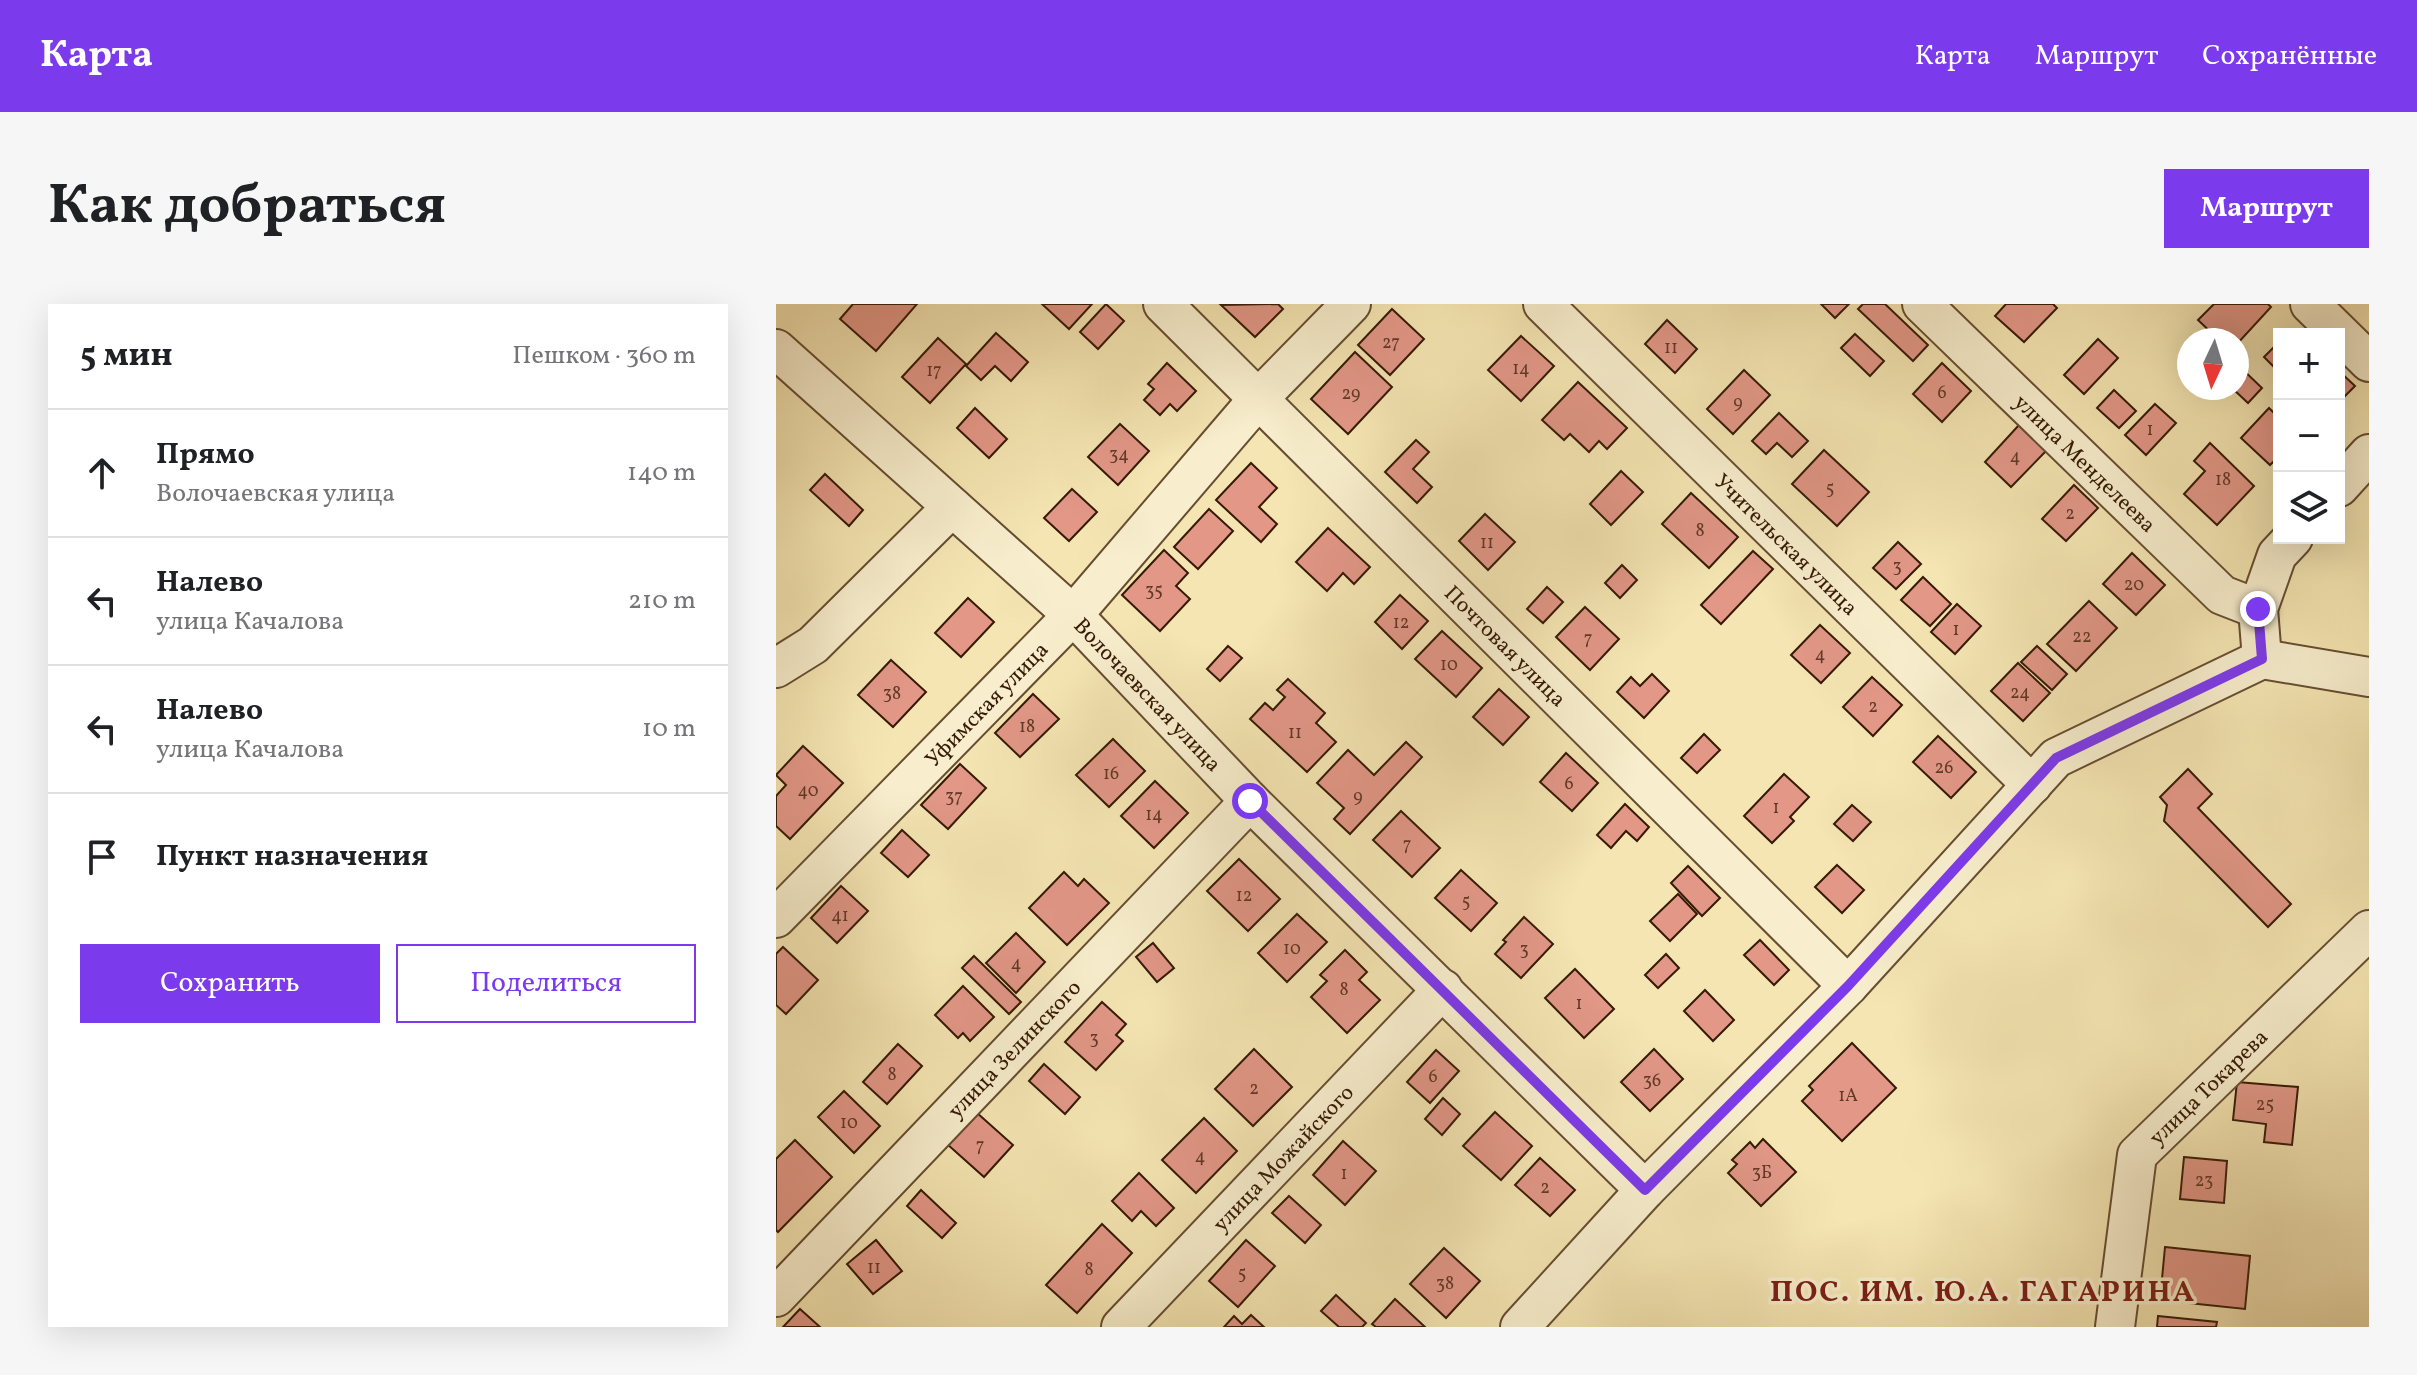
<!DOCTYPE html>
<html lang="ru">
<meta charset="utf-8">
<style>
body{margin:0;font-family:Vollkorn,serif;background:#f6f6f6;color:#202124}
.controls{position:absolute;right:24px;top:24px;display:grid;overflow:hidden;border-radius:0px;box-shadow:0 8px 32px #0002}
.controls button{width:72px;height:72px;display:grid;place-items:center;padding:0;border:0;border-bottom:2px solid #e0e0e0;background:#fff;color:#202124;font:40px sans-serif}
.compass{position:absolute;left:1401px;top:24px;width:72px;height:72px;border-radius:50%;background:#fff;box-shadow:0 8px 32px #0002;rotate:184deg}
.stop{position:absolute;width:24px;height:24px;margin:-18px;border:6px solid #7c3aed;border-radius:50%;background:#fff}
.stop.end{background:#7c3aed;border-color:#fff;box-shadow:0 2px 8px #0008}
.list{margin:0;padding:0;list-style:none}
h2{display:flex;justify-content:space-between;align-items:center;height:104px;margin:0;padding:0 32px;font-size:34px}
h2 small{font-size:26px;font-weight:400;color:#757577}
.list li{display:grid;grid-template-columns:52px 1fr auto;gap:24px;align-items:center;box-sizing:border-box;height:128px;padding:0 32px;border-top:2px solid #e0e0e0}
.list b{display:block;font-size:30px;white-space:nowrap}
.list p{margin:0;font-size:26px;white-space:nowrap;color:#757577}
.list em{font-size:26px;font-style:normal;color:#757577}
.actions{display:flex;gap:16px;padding:24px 32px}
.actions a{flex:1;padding:18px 0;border:2px solid #7c3aed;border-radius:0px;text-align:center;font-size:28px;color:#7c3aed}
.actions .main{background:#7c3aed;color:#fff}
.icon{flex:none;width:44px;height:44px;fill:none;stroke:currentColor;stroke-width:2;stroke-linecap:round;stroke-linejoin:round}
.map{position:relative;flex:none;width:1593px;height:1023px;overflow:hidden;border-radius:0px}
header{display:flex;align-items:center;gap:48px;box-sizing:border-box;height:112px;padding:0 40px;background:#7c3aed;color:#fff}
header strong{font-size:38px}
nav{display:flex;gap:44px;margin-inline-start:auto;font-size:28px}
.intro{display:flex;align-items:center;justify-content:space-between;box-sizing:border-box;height:192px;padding:0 48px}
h1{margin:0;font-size:56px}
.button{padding:20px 36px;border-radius:0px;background:#7c3aed;color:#fff;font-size:28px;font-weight:700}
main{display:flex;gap:48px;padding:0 48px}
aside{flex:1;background:#fff;border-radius:0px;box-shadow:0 8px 32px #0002}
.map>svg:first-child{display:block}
.building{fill:#e29787;stroke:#361a06;stroke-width:2}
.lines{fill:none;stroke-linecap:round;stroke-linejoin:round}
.minor-casing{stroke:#664d31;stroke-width:42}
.minor{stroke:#f8eecd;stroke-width:38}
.route{stroke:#7c3aed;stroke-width:10}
.labels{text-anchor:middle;stroke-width:7;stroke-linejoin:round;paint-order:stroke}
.number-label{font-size:18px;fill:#613926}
.street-label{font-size:22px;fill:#361a06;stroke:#f8eecd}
.district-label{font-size:30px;font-weight:bold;letter-spacing:2px;fill:#7a1f14;stroke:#f8eecd}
</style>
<header>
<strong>Карта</strong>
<nav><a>Карта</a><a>Маршрут</a><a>Сохранённые</a></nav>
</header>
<div class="intro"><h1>Как добраться</h1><a class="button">Маршрут</a></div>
<main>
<aside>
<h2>5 мин<small>Пешком · 360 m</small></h2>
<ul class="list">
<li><svg class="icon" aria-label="ahead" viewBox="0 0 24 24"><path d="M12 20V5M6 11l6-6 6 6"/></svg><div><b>Прямо</b><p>Волочаевская улица</p></div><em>140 m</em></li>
<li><svg class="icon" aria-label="left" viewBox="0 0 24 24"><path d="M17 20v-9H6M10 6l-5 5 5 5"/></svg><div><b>Налево</b><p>улица Качалова</p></div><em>210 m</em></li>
<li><svg class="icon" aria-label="left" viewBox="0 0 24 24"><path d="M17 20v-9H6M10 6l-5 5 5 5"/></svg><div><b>Налево</b><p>улица Качалова</p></div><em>10 m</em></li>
<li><svg class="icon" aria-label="arrive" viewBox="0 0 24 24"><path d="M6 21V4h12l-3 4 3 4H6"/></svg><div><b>Пункт назначения</b></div></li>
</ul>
<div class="actions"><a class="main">Сохранить</a><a>Поделиться</a></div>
</aside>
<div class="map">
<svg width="1593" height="1023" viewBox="0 0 1593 1023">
<rect width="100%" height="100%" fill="#f4e5b2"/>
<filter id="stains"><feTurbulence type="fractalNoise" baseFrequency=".0025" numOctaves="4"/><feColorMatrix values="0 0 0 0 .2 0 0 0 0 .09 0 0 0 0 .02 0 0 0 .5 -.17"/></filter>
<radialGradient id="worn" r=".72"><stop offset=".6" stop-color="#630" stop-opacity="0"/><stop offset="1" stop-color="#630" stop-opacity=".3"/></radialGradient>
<g class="building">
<polygon points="77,0 141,0 100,47 64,15"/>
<polygon points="266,0 316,0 293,25"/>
<polygon points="330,0 348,17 322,45 304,28"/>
<polygon points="502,0 507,5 479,33 445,1"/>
<polygon points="1045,0 1073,0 1059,14"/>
<polygon points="1087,0 1109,0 1152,41 1137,57 1082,5"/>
<polygon points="1230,0 1277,0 1281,4 1248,38 1219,12"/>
<polygon points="1438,0 1492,0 1495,3 1461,40 1461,36 1443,36 1422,16"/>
<polygon points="616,5 648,35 614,71 582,41"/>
<polygon points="891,16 921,45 899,69 869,40"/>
<polygon points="220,29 252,58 235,77 219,62 205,76 190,62"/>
<polygon points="1079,30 1108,57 1094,72 1065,44"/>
<polygon points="745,32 778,62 745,97 712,66"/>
<polygon points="162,34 190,60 154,99 126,73"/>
<polygon points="1322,35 1342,54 1308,90 1288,71"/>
<polygon points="1503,38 1503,68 1488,53"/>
<polygon points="579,48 616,83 572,130 535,95"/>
<polygon points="391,59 420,87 401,107 394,100 384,111 368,96 378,85 372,80"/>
<polygon points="1166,59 1195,87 1166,118 1137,90"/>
<polygon points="1462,61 1486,84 1472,99 1456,84 1461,84"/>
<polygon points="968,66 994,91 957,130 931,105"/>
<polygon points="1563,67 1579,82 1563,98"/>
<polygon points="802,78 851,124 831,145 823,137 813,148 794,130 788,136 766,116"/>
<polygon points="1338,86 1360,107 1343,124 1321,104"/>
<polygon points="1379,100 1400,119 1370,151 1349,131"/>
<polygon points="199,104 231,135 213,154 181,124"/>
<polygon points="1493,104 1503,114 1503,152 1494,161 1465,134"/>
<polygon points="1003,109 1032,137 1016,153 1001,139 990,150 976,137"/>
<polygon points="344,120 373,147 342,181 312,153"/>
<polygon points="1243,121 1270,147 1235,183 1209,158"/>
<polygon points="640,136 653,148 637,165 656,183 641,199 609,168"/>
<polygon points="1434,139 1478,182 1441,221 1408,190 1429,167 1418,157"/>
<polygon points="1048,146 1093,188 1061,222 1016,180"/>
<polygon points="475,159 501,184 483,203 501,220 485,238 440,196"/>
<polygon points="845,167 867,188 835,221 814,200"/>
<polygon points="49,170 87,206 73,222 34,186"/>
<polygon points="1298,181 1322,204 1290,237 1266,215"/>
<polygon points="296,185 321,208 293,237 268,214"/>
<polygon points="915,189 962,233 933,264 886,220"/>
<polygon points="433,205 457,227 422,265 398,243"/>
<polygon points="709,210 739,238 712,266 683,237"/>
<polygon points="552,224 594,263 578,280 567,269 551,287 520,258"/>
<polygon points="1122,238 1145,260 1120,285 1097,264"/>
<polygon points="388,246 412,269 400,282 414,295 384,327 346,291"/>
<polygon points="977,247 997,265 945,320 925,301"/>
<polygon points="1356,249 1389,281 1360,311 1327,280"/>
<polygon points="846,261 861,276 844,294 829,279"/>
<polygon points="1147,273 1175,300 1154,322 1125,296"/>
<polygon points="771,283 787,298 767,319 751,305"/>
<polygon points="624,291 652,317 626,345 599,318"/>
<polygon points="192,294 218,318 185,353 159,329"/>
<polygon points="1313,297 1341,324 1300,367 1271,340"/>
<polygon points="1181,300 1205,322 1179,350 1155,328"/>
<polygon points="809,303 843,335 814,366 780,333"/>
<polygon points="1044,321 1074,349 1045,379 1015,351"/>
<polygon points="666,327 706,364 680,393 639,355"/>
<polygon points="452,342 466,354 444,377 431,365"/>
<polygon points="1261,342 1291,370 1276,386 1245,358"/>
<polygon points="115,356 150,388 117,423 82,391"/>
<polygon points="1242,359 1274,389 1247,417 1215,387"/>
<polygon points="876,370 893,387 868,414 841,388 855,373 864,382"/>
<polygon points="1096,373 1126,401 1097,432 1067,403"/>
<polygon points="512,375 549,409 540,419 560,438 531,468 474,415 489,399 497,406 509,393 501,386"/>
<polygon points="723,385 753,413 727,441 697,413"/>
<polygon points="257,390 283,415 244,453 219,429"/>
<polygon points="928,430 944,446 921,469 905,454"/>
<polygon points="1162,432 1200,468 1175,494 1137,458"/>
<polygon points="337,435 369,467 333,503 300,471"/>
<polygon points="630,438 646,453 574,530 558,515 568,504 541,479 572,446 598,471"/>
<polygon points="27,442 67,479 14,535 0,522 0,492 10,481 0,471"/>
<polygon points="790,449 822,479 796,507 764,478"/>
<polygon points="184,460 210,484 172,525 145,501"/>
<polygon points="1412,465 1436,490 1422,504 1515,600 1492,623 1388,517 1391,501 1384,493"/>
<polygon points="1008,470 1033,493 1014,513 1018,517 996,539 968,512"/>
<polygon points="379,477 412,509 378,544 345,512"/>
<polygon points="849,500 873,523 861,537 850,527 835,544 821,531"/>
<polygon points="1076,501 1095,518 1077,537 1058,520"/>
<polygon points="625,507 664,544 636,573 597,536"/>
<polygon points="126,526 153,551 132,573 105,549"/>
<polygon points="463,555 504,595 472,627 431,587"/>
<polygon points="1061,561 1088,586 1066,609 1039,583"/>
<polygon points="912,562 944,594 926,612 895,579"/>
<polygon points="685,566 721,599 695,627 659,594"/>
<polygon points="288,568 302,582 308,575 333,599 291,641 253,604"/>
<polygon points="65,582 92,607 61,639 35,614"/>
<polygon points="902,590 921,610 894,637 874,617"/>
<polygon points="521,610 551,638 511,678 482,649"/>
<polygon points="748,613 777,640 745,674 719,650 730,638 727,636"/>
<polygon points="240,629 269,658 240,689 210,659"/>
<polygon points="984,636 1013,666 998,681 968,651"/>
<polygon points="377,639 398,664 381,678 360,653"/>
<polygon points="7,643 42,676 10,710 0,701 0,650"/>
<polygon points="569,646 591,668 583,676 604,696 571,729 535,693 551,677 544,671"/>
<polygon points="890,650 903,664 882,684 869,671"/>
<polygon points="198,652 245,698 233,710 186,664"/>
<polygon points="799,665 838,705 808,734 769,694"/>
<polygon points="187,682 218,713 194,737 187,729 182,734 159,711"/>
<polygon points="929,686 958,716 937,737 908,707"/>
<polygon points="326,698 350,720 340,731 347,737 320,766 289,738"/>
<polygon points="1076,739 1120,784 1066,837 1026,797 1037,786 1033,782"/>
<polygon points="122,740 146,762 111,800 87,778"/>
<polygon points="478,745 516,783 477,822 439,785"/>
<polygon points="878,745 907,775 874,807 845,778"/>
<polygon points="660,746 683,767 654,799 631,778"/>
<polygon points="268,760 304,793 289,810 253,777"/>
<polygon points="1461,778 1522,783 1516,841 1488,838 1490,820 1457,816"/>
<polygon points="68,787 104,822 78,849 42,813"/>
<polygon points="667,794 684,810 666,831 649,815"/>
<polygon points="200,808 237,841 208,873 171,840"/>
<polygon points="719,808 756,842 725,876 687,842"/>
<polygon points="428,814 461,847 420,889 386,856"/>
<polygon points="987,835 1020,868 985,902 952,869 961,860 956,856 974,838 979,844"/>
<polygon points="19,836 56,873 2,928 0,926 0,855"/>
<polygon points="567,837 600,867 569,901 537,871"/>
<polygon points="1408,853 1451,857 1448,899 1404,895"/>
<polygon points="764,854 799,886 774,912 739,881"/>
<polygon points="363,869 398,904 380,922 365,907 356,917 336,897"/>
<polygon points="145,886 180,919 166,934 131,902"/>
<polygon points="513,892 545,921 529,939 496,909"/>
<polygon points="326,920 356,949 301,1009 270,981"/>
<polygon points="100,936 126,967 97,990 71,960"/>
<polygon points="470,936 499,962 462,1003 433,977"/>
<polygon points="1389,943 1474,952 1469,1005 1384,996"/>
<polygon points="668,944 704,977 670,1014 634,980"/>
<polygon points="560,991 590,1019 586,1023 563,1023 545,1007"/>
<polygon points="619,995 649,1023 600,1023 596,1020"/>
<polygon points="24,1005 44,1023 7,1023"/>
<polygon points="475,1011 488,1023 448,1023 458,1012 466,1020"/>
<polygon points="1382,1012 1441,1018 1440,1023 1381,1023"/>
</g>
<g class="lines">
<defs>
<g id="minor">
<path id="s1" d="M387,0L1072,682"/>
<path id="s2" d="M767,0L1256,481"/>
<path id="s3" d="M1146,0L1446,291L1482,305"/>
<polyline points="1534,0 1593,58"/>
<path id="s4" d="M0,45L297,311L474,497L869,886"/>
<polyline points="1563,183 1593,150"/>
<polyline points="1486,355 1593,373"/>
<polyline points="0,364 37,341 176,203"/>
<path id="s5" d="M0,614L297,311L483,94L575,0"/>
<path id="s6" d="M0,993L474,497"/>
<path id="s7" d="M345,1023L667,685"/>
<polyline points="744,1023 869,886 1072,682 1280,454 1486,355 1482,305 1501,251 1517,234"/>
<path id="s8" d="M1339,1023L1361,851L1593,626"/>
</g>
</defs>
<use href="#minor" class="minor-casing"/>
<use href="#minor" class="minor"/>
</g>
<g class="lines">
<polyline class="route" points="474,497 869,886 1072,682 1280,454 1486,355 1482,305"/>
</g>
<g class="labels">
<g class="number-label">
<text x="615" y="44">27</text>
<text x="895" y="49">11</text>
<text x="745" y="70">14</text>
<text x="158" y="72">17</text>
<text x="1166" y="94">6</text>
<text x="575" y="95">29</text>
<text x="962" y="104">9</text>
<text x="1374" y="131">1</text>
<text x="343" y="156">34</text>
<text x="1239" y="158">4</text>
<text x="1447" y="181">18</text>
<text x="1054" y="190">5</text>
<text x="1294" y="215">2</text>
<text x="924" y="232">8</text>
<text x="711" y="244">11</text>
<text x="1121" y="268">3</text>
<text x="1358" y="286">20</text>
<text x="378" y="292">35</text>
<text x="625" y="324">12</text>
<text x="1180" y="331">1</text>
<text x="1306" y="338">22</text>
<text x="812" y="340">7</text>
<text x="1044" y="356">4</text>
<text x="673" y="366">10</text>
<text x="1244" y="394">24</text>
<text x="116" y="395">38</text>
<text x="1097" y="408">2</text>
<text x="251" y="428">18</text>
<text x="519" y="434">11</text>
<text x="1168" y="469">26</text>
<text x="335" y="475">16</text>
<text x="793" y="485">6</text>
<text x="32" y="492">40</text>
<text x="178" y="498">37</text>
<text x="582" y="498">9</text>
<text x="1000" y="509">1</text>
<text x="378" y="516">14</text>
<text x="631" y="546">7</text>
<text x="468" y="597">12</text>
<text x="690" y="603">5</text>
<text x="64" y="617">41</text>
<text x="516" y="650">10</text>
<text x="748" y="651">3</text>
<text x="240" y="665">4</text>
<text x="568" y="691">8</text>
<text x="803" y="705">1</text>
<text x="318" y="740">3</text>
<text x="116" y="776">8</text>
<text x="657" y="778">6</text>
<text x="876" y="782">36</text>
<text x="478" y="790">2</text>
<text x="1072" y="797">1А</text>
<text x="1489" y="806">25</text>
<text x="73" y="824">10</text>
<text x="204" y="847">7</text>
<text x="424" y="858">4</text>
<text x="986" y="874">3Б</text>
<text x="568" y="875">1</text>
<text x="1428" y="882">23</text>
<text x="769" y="889">2</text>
<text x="98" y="969">11</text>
<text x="313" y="971">8</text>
<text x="466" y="975">5</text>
<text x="669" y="985">38</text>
</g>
<g class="street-label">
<text dy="8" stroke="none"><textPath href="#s3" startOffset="228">улица Менделеева</textPath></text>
<text dy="8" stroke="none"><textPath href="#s2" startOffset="342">Учительская улица</textPath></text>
<text dy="8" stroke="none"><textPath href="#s1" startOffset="484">Почтовая улица</textPath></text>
<text dy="8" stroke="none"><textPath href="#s4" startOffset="508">Волочаевская улица</textPath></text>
<text dy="8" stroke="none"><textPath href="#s5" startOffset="300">Уфимская улица</textPath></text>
<text dy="8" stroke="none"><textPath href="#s6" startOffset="344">улица Зелинского</textPath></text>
<text dy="8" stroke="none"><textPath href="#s8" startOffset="272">улица Токарева</textPath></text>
<text dy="8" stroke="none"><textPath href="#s7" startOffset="234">улица Можайского</textPath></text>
</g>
<g class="district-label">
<text x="1207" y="997">ПОС. ИМ. Ю.А. ГАГАРИНА</text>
</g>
</g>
<rect width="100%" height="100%" filter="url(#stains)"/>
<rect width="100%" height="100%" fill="url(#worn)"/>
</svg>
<div class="controls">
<button>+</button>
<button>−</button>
<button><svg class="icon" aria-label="layers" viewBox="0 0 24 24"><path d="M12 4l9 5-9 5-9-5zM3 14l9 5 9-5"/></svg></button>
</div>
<svg class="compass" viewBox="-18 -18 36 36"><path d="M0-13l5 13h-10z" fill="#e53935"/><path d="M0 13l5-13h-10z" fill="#757577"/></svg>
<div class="stop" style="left:474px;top:497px"></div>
<div class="stop end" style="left:1482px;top:305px"></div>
</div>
</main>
